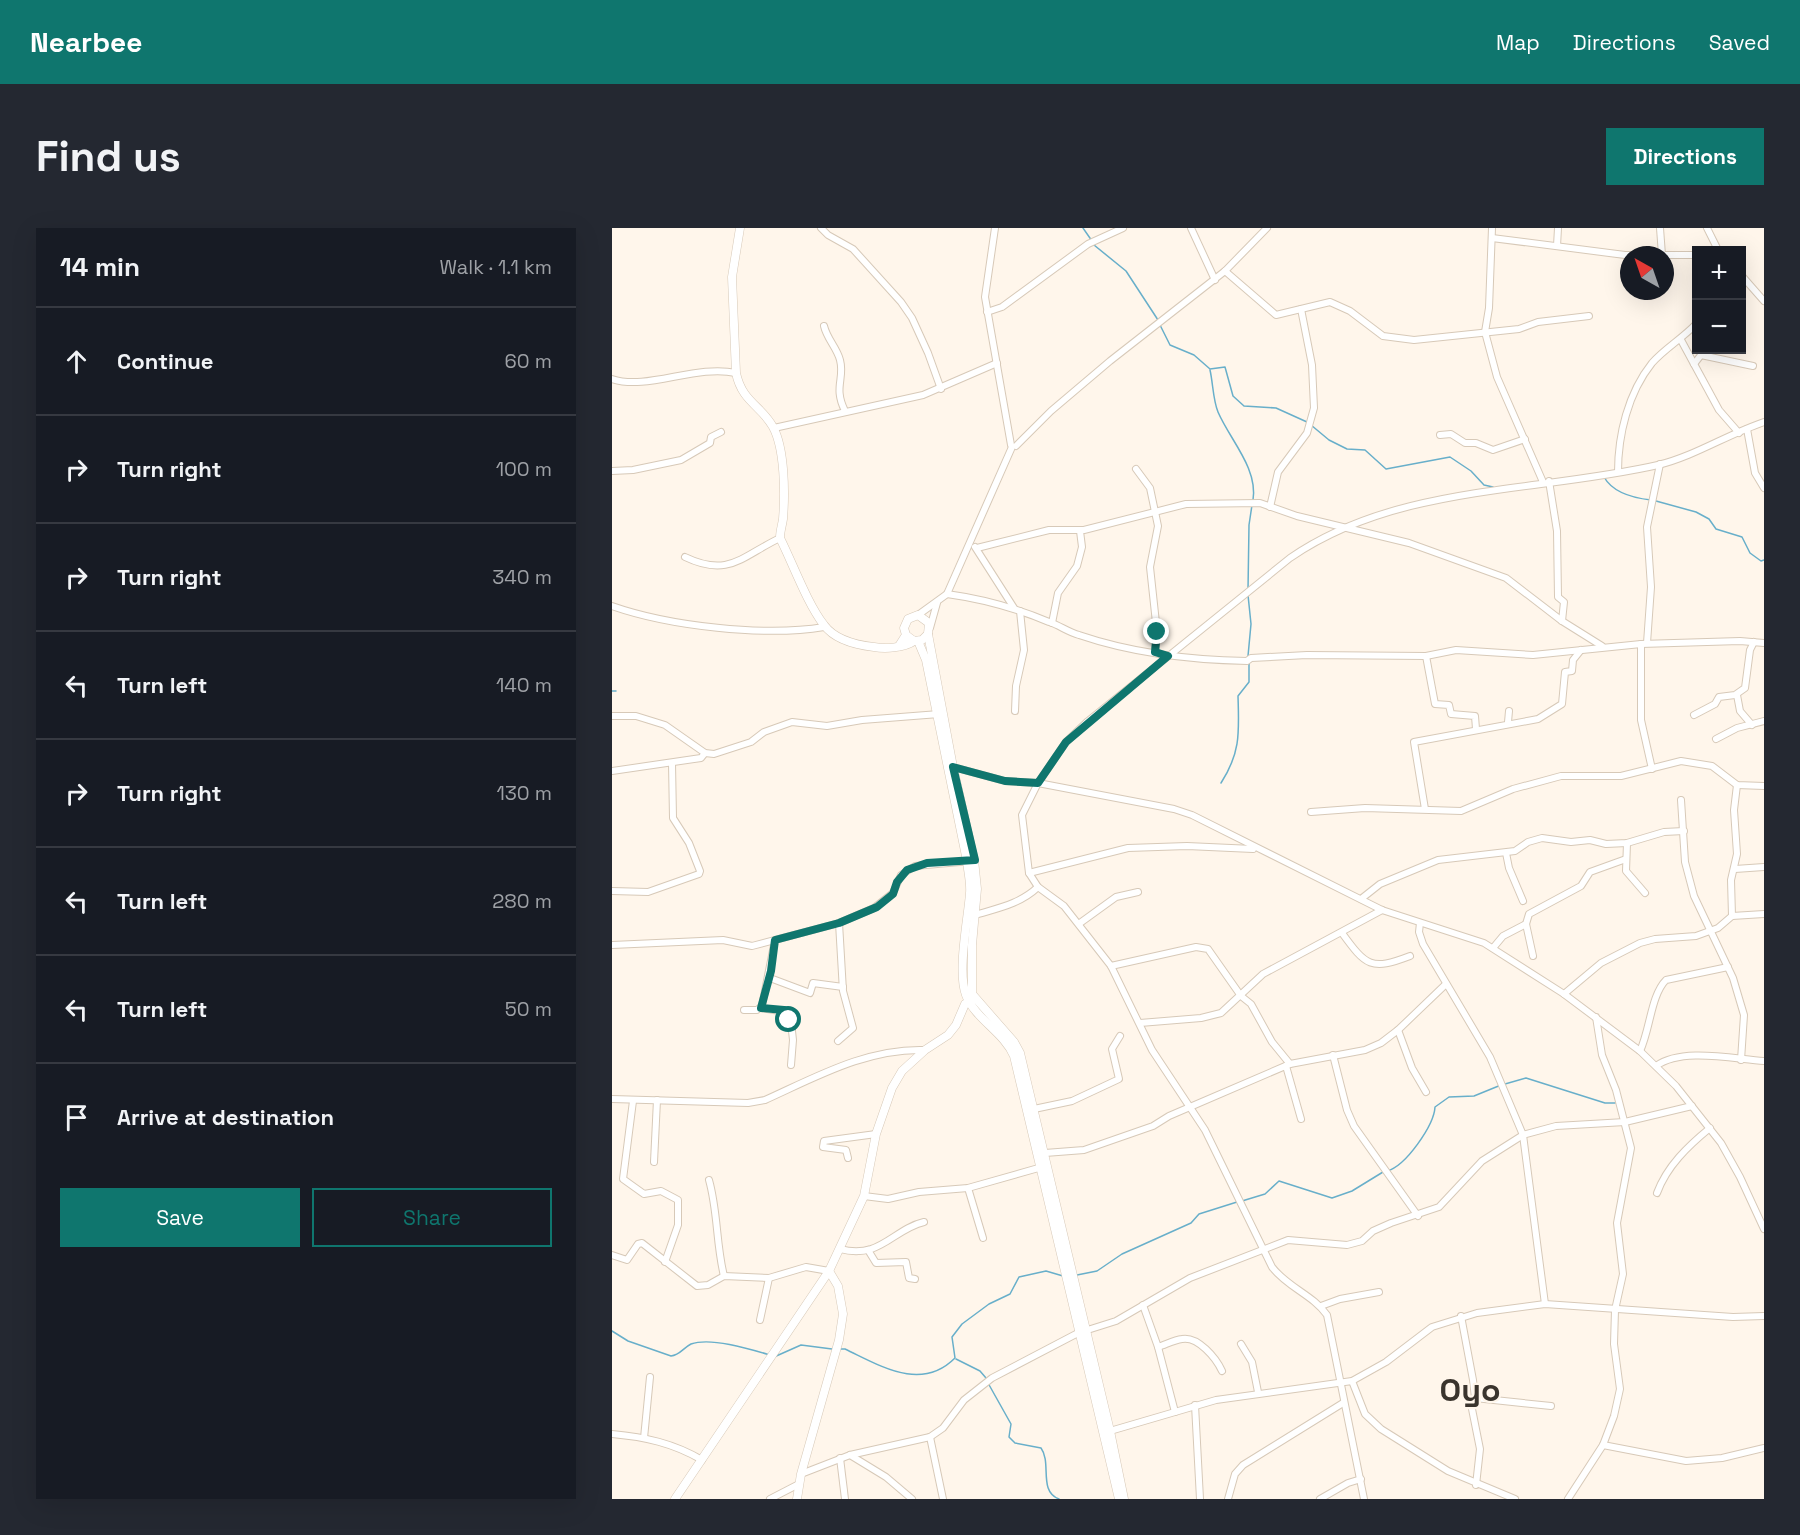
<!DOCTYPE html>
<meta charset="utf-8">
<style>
body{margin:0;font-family:"Space Grotesk",sans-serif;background:#242831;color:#f1f3f6}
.controls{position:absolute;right:18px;top:18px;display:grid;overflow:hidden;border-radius:0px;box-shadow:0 6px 24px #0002}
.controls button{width:54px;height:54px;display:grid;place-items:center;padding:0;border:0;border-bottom:2px solid #363941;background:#171b24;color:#f1f3f6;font:30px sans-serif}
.compass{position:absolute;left:1008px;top:18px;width:54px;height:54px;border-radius:50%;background:#171b24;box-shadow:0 6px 24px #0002;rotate:320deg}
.stop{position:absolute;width:18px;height:18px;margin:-14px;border:4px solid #0f766e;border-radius:50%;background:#fff}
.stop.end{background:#0f766e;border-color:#fff;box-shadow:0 2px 6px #0008}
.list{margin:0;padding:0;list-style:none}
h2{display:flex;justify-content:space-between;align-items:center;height:78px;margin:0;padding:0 24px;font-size:26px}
h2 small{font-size:20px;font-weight:400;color:#9ea1a6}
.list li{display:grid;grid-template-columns:39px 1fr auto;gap:18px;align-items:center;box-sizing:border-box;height:108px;padding:0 24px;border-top:2px solid #363941}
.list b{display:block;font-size:22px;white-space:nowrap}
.list em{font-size:20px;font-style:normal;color:#9ea1a6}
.actions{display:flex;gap:12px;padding:18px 24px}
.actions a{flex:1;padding:14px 0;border:2px solid #0f766e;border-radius:0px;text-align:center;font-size:21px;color:#0f766e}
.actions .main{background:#0f766e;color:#fff}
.icon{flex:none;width:33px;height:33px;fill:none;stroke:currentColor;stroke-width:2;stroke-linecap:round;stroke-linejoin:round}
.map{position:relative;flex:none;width:1152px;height:1271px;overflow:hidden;border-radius:0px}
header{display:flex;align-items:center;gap:36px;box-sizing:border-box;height:84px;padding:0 30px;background:#0f766e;color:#fff}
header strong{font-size:28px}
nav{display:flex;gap:33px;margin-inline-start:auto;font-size:21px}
.intro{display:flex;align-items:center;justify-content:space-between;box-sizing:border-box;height:144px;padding:0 36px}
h1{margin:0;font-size:42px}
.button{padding:15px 27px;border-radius:0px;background:#0f766e;color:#fff;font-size:21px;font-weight:700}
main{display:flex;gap:36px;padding:0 36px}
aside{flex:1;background:#171b24;border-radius:0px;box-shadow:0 6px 24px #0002}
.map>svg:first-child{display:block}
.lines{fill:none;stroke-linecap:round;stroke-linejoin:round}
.stream{stroke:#68afca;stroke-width:1.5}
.minor-casing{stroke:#d7c9b8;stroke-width:8}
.major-casing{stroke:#d7c9b8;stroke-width:9}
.minor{stroke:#fff;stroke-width:6}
.major{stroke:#fff;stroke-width:8}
.route{stroke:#0f766e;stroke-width:8}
.labels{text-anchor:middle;stroke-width:4.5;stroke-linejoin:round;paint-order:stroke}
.town-label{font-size:32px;font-weight:bold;fill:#3a342d;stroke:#fff6eb}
</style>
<header>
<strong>Nearbee</strong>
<nav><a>Map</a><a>Directions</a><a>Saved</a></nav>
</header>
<div class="intro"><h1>Find us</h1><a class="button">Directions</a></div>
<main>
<aside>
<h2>14 min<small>Walk · 1.1 km</small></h2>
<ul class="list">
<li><svg class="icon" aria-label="ahead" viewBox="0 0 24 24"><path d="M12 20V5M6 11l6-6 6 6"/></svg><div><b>Continue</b></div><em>60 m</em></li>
<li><svg class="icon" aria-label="right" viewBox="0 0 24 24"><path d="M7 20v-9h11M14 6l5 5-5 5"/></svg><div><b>Turn right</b></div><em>100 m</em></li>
<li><svg class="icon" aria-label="right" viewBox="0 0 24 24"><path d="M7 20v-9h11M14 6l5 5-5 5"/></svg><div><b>Turn right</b></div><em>340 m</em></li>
<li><svg class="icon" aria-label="left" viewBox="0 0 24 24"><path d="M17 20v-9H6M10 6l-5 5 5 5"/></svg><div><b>Turn left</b></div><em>140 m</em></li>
<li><svg class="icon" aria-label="right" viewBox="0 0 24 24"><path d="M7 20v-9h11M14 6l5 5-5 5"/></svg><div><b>Turn right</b></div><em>130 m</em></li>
<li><svg class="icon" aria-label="left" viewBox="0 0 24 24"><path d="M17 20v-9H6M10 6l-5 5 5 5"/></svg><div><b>Turn left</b></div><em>280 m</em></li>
<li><svg class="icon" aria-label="left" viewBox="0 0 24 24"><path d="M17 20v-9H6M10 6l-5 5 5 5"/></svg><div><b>Turn left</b></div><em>50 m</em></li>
<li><svg class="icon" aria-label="arrive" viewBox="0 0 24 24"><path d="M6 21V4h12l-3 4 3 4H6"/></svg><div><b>Arrive at destination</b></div></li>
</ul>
<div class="actions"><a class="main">Save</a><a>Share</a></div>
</aside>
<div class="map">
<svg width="1152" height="1271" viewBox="0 0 1152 1271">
<rect width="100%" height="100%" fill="#fff6eb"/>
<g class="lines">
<g class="stream">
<polyline points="471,0 480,13"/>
<polyline points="482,17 514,43 546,92"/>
<polyline points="548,97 558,117 582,127 598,141 613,139 621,168 632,178 664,180 695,194"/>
<path d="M598,142C601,155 601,172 606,184C618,212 646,240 641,272"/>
<polyline points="699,197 717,212 735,221 753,222 774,241 838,229 859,243 872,257 881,259"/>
<path d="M992,249C1001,265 1021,270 1039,272"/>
<polyline points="1044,273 1084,284 1097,291 1104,301 1130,309 1138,325 1149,333 1152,332"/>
<polyline points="636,362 637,297 640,277"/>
<polyline points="636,428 639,396 636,367"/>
<polyline points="0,463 4,463"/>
<path d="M609,555C629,524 627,504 626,468L637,454V435"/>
<polyline points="893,856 914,850 993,875 1003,875"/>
<path d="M775,943C794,938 822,897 823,879L837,869L862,868L889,857"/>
<polyline points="630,973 653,966 667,953 720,970 740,963 771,944"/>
<polyline points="465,1047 485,1043 510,1026 579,995 587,986 625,974"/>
<path d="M0,1103L16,1113L59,1128C68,1127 71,1120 79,1116C99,1109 138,1121 158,1127"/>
<path d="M228,1121H233C269,1138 309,1164 343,1130L340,1109L350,1096L377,1076L398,1066L407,1049L434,1043L451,1048"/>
<polyline points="162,1129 189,1117 220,1121"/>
<polyline points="344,1131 368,1143 374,1150"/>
<path d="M376,1155L399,1196L397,1209L403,1215L429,1220C440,1235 426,1263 447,1271"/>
</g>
<defs>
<g id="minor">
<polyline points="209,0 216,7 241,21 289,74 300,90 316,125 329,161"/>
<polyline points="383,0 373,69 399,217"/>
<polyline points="579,0 603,52"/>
<polyline points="880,0 877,80 873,104 885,149 931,254"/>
<polyline points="1048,0 1050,27"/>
<polyline points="1095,0 1106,22"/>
<polyline points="880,10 1013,27 1042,27"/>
<polyline points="945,18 946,0"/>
<polyline points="1053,27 1084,27"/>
<polyline points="613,43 664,87 718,74 738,83 771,108 802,112 907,101 926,94 977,88"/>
<polyline points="1130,48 1152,73"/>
<polyline points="375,84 390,79 476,16 511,0"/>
<path d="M212,98C215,111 225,120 228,132C233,151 221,159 233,183"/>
<polyline points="1069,112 1107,182 1127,205"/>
<polyline points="1082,136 1089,127 1141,138"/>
<path d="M0,151C35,163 84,136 124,145"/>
<polyline points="162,200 311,167 385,135"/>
<polyline points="1135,201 1143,245 1152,260"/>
<polyline points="828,207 839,206 853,215 864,215 881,222 913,211"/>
<polyline points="404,218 439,183 498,133 613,43 655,0"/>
<polyline points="524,241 538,260 546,298 538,339 545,404 543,424"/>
<polyline points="0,243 21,242 69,232 98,215 99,209 109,204"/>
<path d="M1006,244C1006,207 1016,165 1040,135C1052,121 1071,110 1084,96"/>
<polyline points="937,253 945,303 946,369 952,374 950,393"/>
<polyline points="658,279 666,244 695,205 702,180 700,137 689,81"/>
<polyline points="363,319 402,380"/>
<polyline points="365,320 437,302 472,302 574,276 648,275 685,288 797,315 894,350 950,393 990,418"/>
<path d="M73,329C117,350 130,328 168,310"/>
<path d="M335,366C371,371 404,380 437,394C447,397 456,404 467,407C520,425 579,432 635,433L639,430L695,427L814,428L844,422L921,427L1029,416L1128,413L1152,415"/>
<path d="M0,378C57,398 153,409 212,399"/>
<polyline points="306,387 335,366 400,219"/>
<polyline points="440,395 446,365 465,338 470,319 468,303"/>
<polyline points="318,400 325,375"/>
<polyline points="1035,415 1039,359 1035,299 1048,236"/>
<polyline points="1029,416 1029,492 1040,541"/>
<polyline points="814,428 823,476 837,477 839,486 863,488 864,501"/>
<polyline points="1125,467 1128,483 1140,497"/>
<polyline points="403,483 404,458 412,422 408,383"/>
<polyline points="1082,487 1103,476 1107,469 1123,467 1133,460 1138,422 1142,414"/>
<polyline points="0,488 24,488 53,497 93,525 102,526 139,514 152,504 180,494 215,498 250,492 327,486"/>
<polyline points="896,494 897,483"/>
<polyline points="1104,511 1125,500 1152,493"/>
<polyline points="341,539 393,553 426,555 562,581 580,587 770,682 872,715 952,766 1028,823 1064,858 1109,915 1128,949 1152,1001"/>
<polyline points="0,543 89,530 93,525"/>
<polyline points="1069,572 1073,634 1082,668 1121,750 1132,787 1129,832"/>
<polyline points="813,581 802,514 926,491 950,476 953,444 960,443 961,432 969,422"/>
<polyline points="699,584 753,580 849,583 901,561 949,548 1009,548 1069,533 1100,538 1125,557 1152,558"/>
<polyline points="1015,615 1014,643 1033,665"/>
<polyline points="894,625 897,640 911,673"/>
<polyline points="1123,641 1152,639"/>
<polyline points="417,645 516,620 575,618 641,621"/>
<polyline points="0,663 36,664 87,646 88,643 77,615 61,590 60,535"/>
<polyline points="749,671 768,656 826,632 903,623 916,614 930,610 959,614 978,612 994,616 1015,615 1052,604 1072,603"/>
<path d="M363,687C386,680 408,676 426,659"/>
<polyline points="1120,688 1119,652 1125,626 1122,582 1125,557"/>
<polyline points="468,695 504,669 526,664"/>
<polyline points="808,695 807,704 811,716 878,829 911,907 933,1076"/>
<polyline points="914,696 921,728"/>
<path d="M730,705C754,738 759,743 798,728"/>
<polyline points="0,717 111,712 140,718 227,695 262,680 281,665 289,647 303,638 359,633"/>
<polyline points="881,720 891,708 914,696 917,686 969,658 978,644 1014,631"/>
<polyline points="499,738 584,719 596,721 629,768 639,776 660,814 678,836"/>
<polyline points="158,750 198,765 201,755 231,759"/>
<polyline points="952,766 989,735 1028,715 1043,711 1084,708 1106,700 1120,688 1152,686"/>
<polyline points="149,780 174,784 173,790 179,794 181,812 179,837"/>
<polyline points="132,782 145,782 150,778 163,712"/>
<polyline points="528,795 589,790 609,785 651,746 770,682"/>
<polyline points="786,802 800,840 814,864"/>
<polyline points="226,813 241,800 231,763 227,695"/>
<path d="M1028,823C1038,802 1039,767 1054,752L1116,739"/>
<polyline points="721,827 735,882 742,898 806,988"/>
<polyline points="674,838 689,891"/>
<path d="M1044,838C1070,819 1121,831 1152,833"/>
<path d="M0,871L136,875L153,872C204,849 255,820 313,822"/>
<polyline points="21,873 11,951 32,966 49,963 66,972 66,997 53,1034"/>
<polyline points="422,881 460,873 507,851 500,821 508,808"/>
<polyline points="433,925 472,922 541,898 557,888 678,836 753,822 769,815 786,802 834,756"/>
<polyline points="236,930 234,922 211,919 212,913 264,906"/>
<polyline points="42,934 45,872"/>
<path d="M97,952C106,984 104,1016 112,1048"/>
<polyline points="356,960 371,1010"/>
<path d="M1045,965C1055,938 1076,918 1098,900"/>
<polyline points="252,968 276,971 307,964 356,960 430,939"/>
<path d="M228,1021C268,1032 281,1001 312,994"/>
<polyline points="256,1022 264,1035 294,1034 297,1050 303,1051"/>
<polyline points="0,1027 15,1032 26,1016 30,1015 85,1058 96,1057 112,1048 157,1050 194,1039 217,1043"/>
<polyline points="531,1077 546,1119 563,1184"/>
<polyline points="709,1078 728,1071 767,1064"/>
<polyline points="849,1088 861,1152 863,1170 860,1181 868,1221 864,1257"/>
<polyline points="148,1092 157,1050"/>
<polyline points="629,1116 640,1134 646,1164"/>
<path d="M546,1119C553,1117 562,1112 570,1111C586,1108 604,1130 610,1143"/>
<polyline points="740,1153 753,1186 769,1201 836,1243 903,1271"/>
<polyline points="863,1170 939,1178"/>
<polyline points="583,1177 588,1271"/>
<polyline points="498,1203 604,1172 740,1153 774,1134 820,1099 865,1085 933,1076 1121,1089 1152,1088"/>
<path d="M0,1206C33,1209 61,1215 90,1232"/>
<polyline points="318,1209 331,1271"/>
<polyline points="32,1210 38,1149"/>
<polyline points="991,1217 1074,1233 1110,1230 1152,1220"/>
<polyline points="238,1227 274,1249 300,1271"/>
<polyline points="228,1230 233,1271"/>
<polyline points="189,1246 238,1227 318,1209 331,1200 352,1172 380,1150 466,1105 504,1093 578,1050 676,1012 735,1017 750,1013 761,1003 779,995 827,979 870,933 911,907 944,898 1013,894 1080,878"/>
<polyline points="158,1271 187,1256"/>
<polyline points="616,1271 623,1246 631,1237 731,1175"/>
<polyline points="708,1271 736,1255 749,1251"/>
<path d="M752,1271L715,1087C701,1067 675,1059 660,1039L593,902L540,822L499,738L452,678L426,659L417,645L410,587L426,555L454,514L476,493L678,330C785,256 924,265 1046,237C1083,228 1116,206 1152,194"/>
<polyline points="956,1271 991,1217 1002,1188 1008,1161 1002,1116 1003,1082 1011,1046 1005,995 1019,920 1004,862 990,827 984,789"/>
</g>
<g id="major">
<path d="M128,0L120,49L124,145C130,174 150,178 161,199C173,221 173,266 171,291C170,298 168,303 168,310C181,336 195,375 212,397C223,412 244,417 262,419C273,421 292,420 302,413"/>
<polyline points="316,406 341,539 362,632 365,661 360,717 360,766 402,814 408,825 498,1203 512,1271"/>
<path d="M306,413L314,432L355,633C356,644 359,655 358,665C356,692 345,743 354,767C363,791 392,804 402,828L507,1271"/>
<polyline points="287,418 294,407 292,400 296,391 306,387 317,395 316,406 310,412 302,413 294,407"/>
<polyline points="63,1271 217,1043 252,968 264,906 280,860 290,843 313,822 336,807 344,797 353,776 360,772"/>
<polyline points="185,1271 189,1246 227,1112 231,1086 226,1058 217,1043"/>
</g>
</defs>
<use href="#minor" class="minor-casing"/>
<use href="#major" class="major-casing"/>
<use href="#minor" class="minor"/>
<use href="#major" class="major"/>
</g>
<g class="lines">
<polyline class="route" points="177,792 173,790 172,782 149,780 159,743 163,712 227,695 265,679 281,666 285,654 295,642 315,635 363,632 341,539 393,553 426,555 454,514 556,428 543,424 545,404"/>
</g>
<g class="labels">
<g class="town-label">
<text x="858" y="1173">Oyo</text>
</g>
</g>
</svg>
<div class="controls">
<button>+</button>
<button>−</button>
</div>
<svg class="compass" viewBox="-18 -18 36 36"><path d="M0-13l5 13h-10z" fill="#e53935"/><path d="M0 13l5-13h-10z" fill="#9ea1a6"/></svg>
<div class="stop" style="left:177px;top:792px"></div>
<div class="stop end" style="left:545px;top:404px"></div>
</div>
</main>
